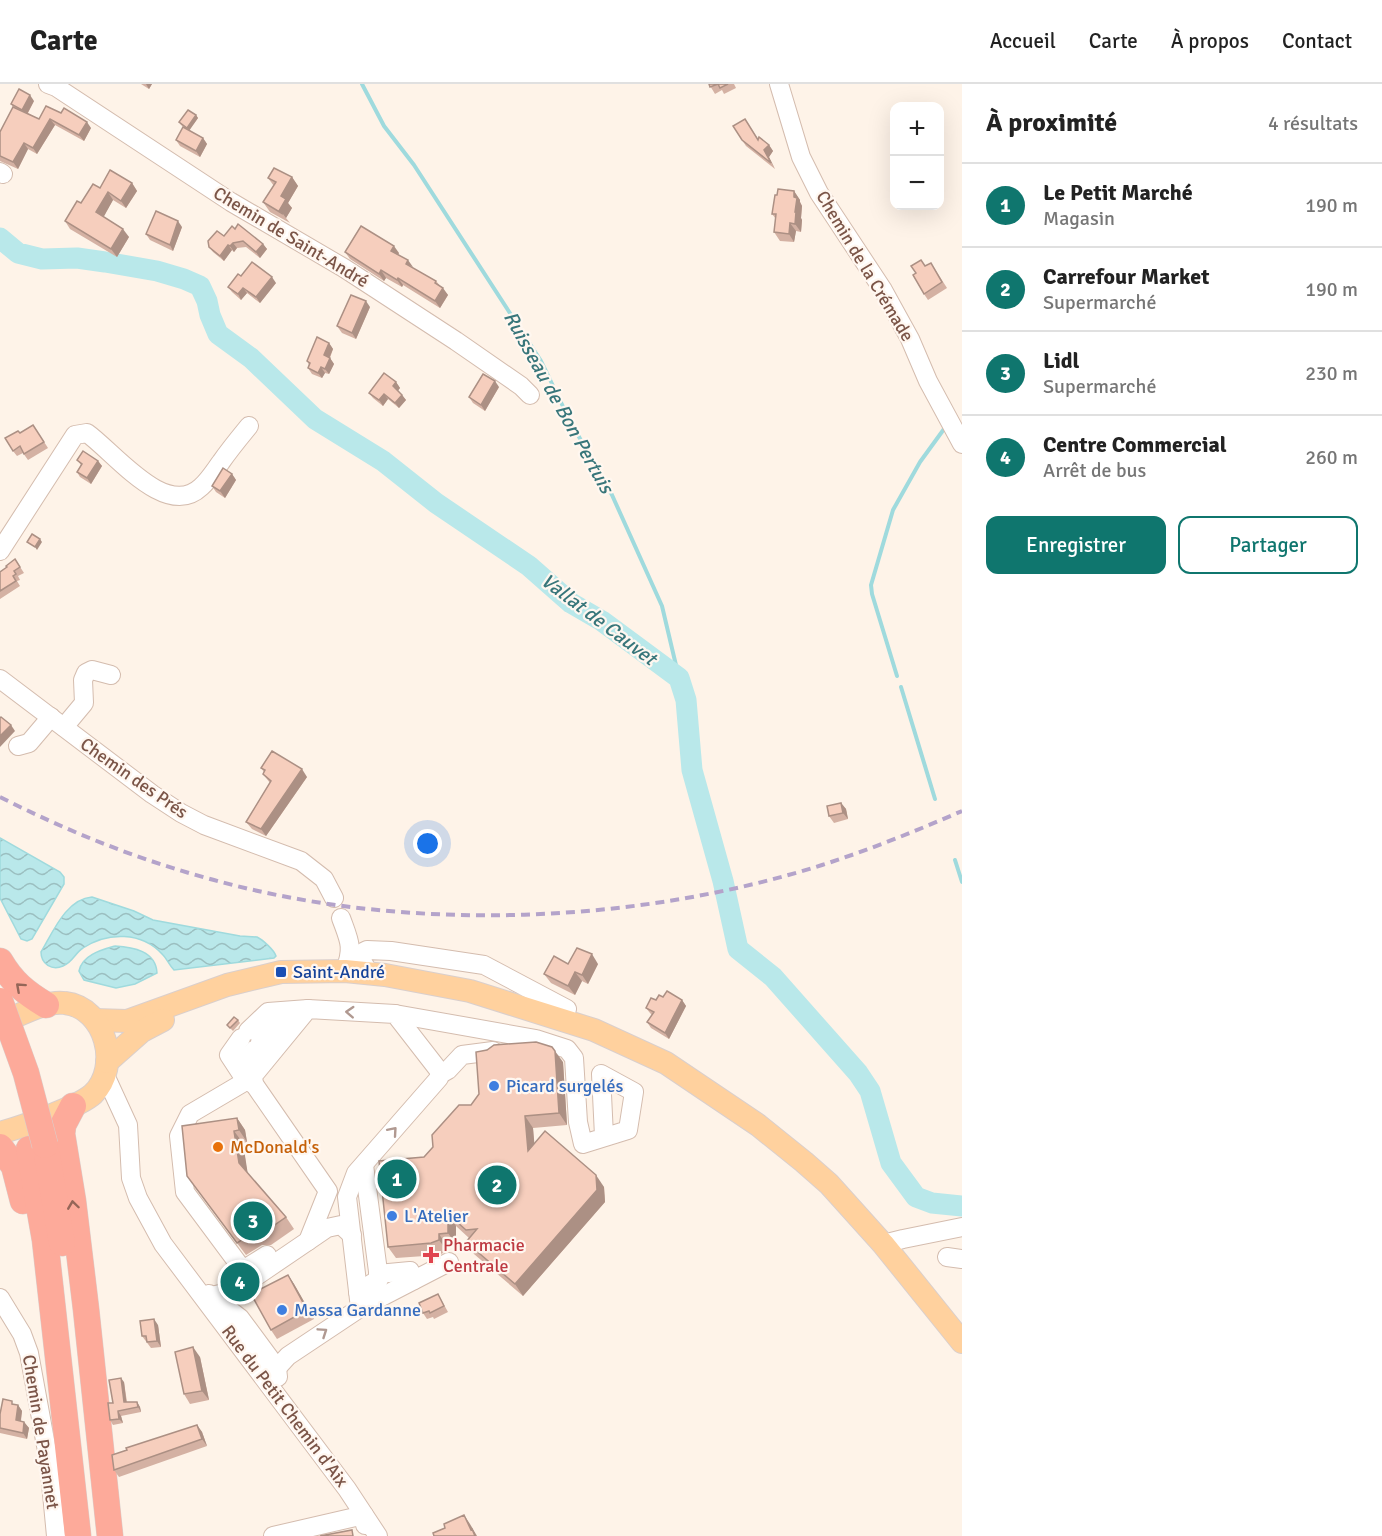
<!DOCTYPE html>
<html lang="fr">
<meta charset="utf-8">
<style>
body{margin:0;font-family:Signika,sans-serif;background:#f2f2f2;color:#222}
.controls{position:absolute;right:18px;top:18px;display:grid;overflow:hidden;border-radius:12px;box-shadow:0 6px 24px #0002}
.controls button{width:54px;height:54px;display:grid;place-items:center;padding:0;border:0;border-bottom:2px solid #e0e0e0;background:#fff;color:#222;font:30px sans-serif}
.you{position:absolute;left:428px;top:760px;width:21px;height:21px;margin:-15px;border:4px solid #fff;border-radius:50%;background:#1a73e8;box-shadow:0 0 0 9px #1a73e833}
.badge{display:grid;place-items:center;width:39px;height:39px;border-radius:50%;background:#0f766e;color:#fff;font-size:20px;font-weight:700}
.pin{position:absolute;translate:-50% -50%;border:3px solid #fff;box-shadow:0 2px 6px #0006}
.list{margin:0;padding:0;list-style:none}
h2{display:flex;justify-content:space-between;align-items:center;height:78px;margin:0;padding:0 24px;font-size:26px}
h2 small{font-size:20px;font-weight:400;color:#767676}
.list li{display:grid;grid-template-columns:39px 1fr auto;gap:18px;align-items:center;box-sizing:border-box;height:84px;padding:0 24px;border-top:2px solid #e0e0e0}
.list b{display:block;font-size:22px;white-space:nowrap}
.list p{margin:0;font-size:20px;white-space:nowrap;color:#767676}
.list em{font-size:20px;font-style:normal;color:#767676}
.actions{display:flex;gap:12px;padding:18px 24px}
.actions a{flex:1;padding:14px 0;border:2px solid #0f766e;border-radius:12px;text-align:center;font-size:21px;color:#0f766e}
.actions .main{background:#0f766e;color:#fff}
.map{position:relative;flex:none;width:962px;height:1452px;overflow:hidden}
header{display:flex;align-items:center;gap:36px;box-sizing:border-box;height:84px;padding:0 30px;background:#fff;border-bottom:2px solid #e0e0e0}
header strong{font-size:28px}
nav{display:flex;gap:33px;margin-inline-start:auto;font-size:21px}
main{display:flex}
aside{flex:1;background:#fff}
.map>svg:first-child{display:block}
.water{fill:url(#water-waves);stroke:#9fdadd;stroke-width:1.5}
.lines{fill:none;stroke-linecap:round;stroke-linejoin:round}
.stream{stroke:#9fdadd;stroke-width:4}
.river{stroke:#b9e8ea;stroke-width:21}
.minor-casing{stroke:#d4bcae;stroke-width:20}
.major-casing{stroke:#dacfcc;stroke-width:24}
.highway-casing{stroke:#dacfcc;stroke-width:27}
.minor{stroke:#fff;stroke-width:18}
.major{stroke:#ffd19e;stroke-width:22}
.highway{stroke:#fdaa9a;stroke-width:26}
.rail{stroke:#b4a3ca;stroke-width:4;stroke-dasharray:9 6;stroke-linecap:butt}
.highway-bridge-casing{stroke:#dacfcc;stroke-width:27;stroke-linecap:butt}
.highway-bridge{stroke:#fdaa9a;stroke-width:26}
.wall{fill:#d4b1a3}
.shaded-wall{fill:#ac9084}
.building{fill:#f6cebd;stroke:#ac9084;stroke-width:1.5}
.oneway{stroke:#956658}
.oneway2{stroke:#b09991}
.transit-dot{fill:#1a4fb4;stroke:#fff7f0;stroke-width:2}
.shop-dot{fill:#3f7fe0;stroke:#fff7f0;stroke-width:2}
.food-dot{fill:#e8710a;stroke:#fff7f0;stroke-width:2}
.health-dot{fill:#e0444e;stroke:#fff7f0;stroke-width:2}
.labels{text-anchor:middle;stroke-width:4.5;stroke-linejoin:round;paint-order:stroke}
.street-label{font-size:18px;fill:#7b5548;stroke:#fff7f0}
.transit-label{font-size:18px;fill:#164399;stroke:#fff7f0;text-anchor:start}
.shop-label{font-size:18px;fill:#366cbe;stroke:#fff7f0;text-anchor:start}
.food-label{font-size:18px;fill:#c56008;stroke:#fff7f0;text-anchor:start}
.health-label{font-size:18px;fill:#be3a42;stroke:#fff7f0;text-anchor:start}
.water-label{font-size:20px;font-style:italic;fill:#38767a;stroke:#fff7f0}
</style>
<header>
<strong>Carte</strong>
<nav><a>Accueil</a><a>Carte</a><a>À propos</a><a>Contact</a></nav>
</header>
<main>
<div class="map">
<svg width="962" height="1452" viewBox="0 0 962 1452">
<defs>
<pattern id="water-waves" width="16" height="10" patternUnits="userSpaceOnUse" patternTransform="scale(1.5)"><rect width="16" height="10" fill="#b9e8ea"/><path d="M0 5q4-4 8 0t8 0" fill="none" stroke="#9bbfc0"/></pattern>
</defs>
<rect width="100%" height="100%" fill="#fef3e8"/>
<g class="water">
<polygon points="0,754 60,788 64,793 64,800 32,855 27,857 21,855 0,814"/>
<path d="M92,813L134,827L153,836L240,852L257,853C263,856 274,866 276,872L274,874L174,886C169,881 167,875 163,871C142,847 107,848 83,864C75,869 73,878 63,882C52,887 41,880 41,868C53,848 66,815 92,813Z"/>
<path d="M115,862C133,863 156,867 157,889L135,900L116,904L84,896L79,887C82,871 101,866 115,862Z"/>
</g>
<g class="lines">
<g class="stream">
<polyline points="362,0 384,42 414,81 541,277 570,337 612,411 662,522 679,594"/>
<polyline points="897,592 872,510 871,501 893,426 920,378 944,345"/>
<polyline points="901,603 935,715"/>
<polyline points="955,776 962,798"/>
</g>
<polyline class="river" points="0,154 18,169 42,175 77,174 105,178 157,187 184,195 200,202 207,217 210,231 218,250 251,274 315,335 383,377 436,419 529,482 571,519 602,537 679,594 686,616 692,686 723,797 738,865 773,893 858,989 870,1007 891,1079 916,1113 932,1119 962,1122"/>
<defs>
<g id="minor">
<polyline points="48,0 56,3 231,118 344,184 456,257 521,302 530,311"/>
<polyline points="779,0 801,73 819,109 883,206 910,255 928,297 962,360"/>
<polyline points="0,88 3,90"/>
<path d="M0,467L75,351L87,349C115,369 166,436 201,403C209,396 215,386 221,378C230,365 240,353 249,342"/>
<polyline points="0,595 152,710 181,729 204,741 301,777 324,795 334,814"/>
<polyline points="64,643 84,619 83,596 86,589 92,586 111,591"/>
<polyline points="18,662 29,659 51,633"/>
<path d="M341,834C349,856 354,863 345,886"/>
<polyline points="369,889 361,875 363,868 367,866 391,867 484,881 567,925"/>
<polyline points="395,930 536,955 567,965 574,974 578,1038 583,1060 628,1046 634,1008 601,990 604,1052"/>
<polyline points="248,947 268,928 308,925"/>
<polyline points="241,954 229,971 246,997 254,1000"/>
<polyline points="260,958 286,927"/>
<polyline points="105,991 128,1041 131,1094 138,1114 163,1160 347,1405 378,1452"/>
<polyline points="439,991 448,986 462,971 493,967"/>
<polyline points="253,992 246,976 254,966"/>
<polyline points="246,997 190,1030 179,1052 185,1108 243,1186 267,1171"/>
<polyline points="308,1157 327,1144 341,1141 352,1151"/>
<polyline points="883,1160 903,1155 962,1143"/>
<polyline points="947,1173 962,1175"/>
<polyline points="378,1190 410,1187 414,1196"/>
<polyline points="358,1208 379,1195 364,1081"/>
<polyline points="209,1210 240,1234 277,1284 278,1293"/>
<polyline points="212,1212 236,1206 308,1157 328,1107 254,1000 253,992 308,925 395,930 440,988 439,994 356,1089 347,1113 360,1224 288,1272 277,1284"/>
<polyline points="0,1214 22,1250 29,1269 49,1378 56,1452"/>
<polyline points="360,1224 449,1178"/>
<polyline points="273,1452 364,1431 365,1441"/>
</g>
<g id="major">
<polyline points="95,936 127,937 227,901 281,888 345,887 385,891 470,907 594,946 666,979 758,1041 804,1078 829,1100 883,1160 962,1258"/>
<path d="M0,939C19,932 45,916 65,919C106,924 121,983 93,1010C79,1023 21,1043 0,1049"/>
<polyline points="107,978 142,947 163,936"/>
</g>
<g id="highway">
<path d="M0,877C12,898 26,909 46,921"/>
<polyline points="73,1022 63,1041 62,1050 73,1117 86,1225 110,1452"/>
<polyline points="0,1063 14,1082 23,1117"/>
<polyline points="29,1065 45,1156 78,1452"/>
<polyline points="47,1071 62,1159"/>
</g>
</defs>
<use href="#minor" class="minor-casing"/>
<use href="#major" class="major-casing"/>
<use href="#highway" class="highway-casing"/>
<use href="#minor" class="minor"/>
<use href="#major" class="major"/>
<use href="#highway" class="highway"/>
<path class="rail" d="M0,713C69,748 139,776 214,796C405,849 633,841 822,781C869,766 916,747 962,727"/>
<defs>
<polyline id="highway-bridge" points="0,917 26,989 45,1061"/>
</defs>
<use href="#highway-bridge" class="highway-bridge-casing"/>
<use href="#highway-bridge" class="highway-bridge"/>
</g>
<g class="wall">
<polygon points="141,0 152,0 149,5"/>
<polygon points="709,0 734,0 736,4 724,10 722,6 715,10"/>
<polygon points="34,17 28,29 39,35 46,22 91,44 84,57 55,41 37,70 28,65 18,85 0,77 0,48 13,23 11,20"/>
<polygon points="196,31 198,34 189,46 203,54 207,60 200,73 180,62 176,56 186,45 181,41 179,38"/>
<polygon points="745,35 758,55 769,61 773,67 769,73 775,85 746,62 742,56"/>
<polygon points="292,93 298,102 288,119 292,124 286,134 290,139 270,128 263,118 274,102 268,94"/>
<polygon points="132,99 137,107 126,124 113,116 103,133 129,153 117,173 70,145 65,137 81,119 100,104"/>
<polygon points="794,107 800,116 800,118 802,122 801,134 802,136 801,148 796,147 794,158 780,157 774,148 776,135 772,130 777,111"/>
<polygon points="182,143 173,167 150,156 146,150"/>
<polygon points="235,145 263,160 267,165 260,174 246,163 237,164 234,168 232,166 224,177 213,168 209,163"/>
<polygon points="345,168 399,169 398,171 413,184 436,197 448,211 440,224 403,201 402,203 386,194 384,197 350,175"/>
<polygon points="931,179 947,204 928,216 924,210 925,182"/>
<polygon points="241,192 276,199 260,219 247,209 241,216 232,208 228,203"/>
<polygon points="370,223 356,255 342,249 337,242"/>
<polygon points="329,259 333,265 330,274 334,280 329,290 325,289 322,294 312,290 308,284 309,281 307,277"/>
<polygon points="396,298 400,304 398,306 406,316 399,324 388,315 383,322 373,314 369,309"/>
<polygon points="499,303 485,327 473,319 469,313"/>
<polygon points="33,341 48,364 28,376 23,369 17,372 13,367 20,349"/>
<polygon points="77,376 98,377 102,382 91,400 80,393 77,388 81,381"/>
<polygon points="232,390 236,396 225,414 216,408 212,402"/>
<polygon points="15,475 24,489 18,492 20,496 17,497 20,502 0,515 0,488 7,483"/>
<polygon points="261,684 307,693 266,752 252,745 246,738 270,699 263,690 264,688"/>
<polygon points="841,719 846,725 848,735 834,739 829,732"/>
<polygon points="568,880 598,880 588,900 582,897 575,911 551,899 544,890"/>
<polygon points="663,913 682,916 686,922 669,955 651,944 647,938 652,931 650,929 646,924 656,916"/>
<polygon points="238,936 240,939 233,947 227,941"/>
<polygon points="563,978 567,1041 533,1044 534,1059 604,1103 605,1118 523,1212 474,1170 466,1158 469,1154 456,1142 456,1160 447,1162 447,1167 439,1171 396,1174 388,1163 424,1073 471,1021"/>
<polygon points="237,1034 245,1046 247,1058 243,1059 247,1088 286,1133 294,1145 271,1161 262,1161 246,1171 196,1104"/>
<polygon points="288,1191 294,1200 314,1235 277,1255 271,1246"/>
<polygon points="438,1210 448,1228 434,1235 433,1233 427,1235 423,1229"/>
<polygon points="158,1241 161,1263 151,1264 142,1252"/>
<polygon points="200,1273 209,1316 190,1320 184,1310"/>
<polygon points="124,1298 127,1318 137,1318 140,1323 141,1328 121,1332 123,1339 113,1341 110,1336 113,1319"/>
<polygon points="15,1321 18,1321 22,1327 21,1337 24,1338 29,1344 27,1355 0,1349 0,1330"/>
<polygon points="197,1341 202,1348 207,1362 119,1393 114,1386 127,1366"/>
</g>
<g class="shaded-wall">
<polygon points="146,0 152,0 149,5"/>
<polygon points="30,11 34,17 26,32 22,26"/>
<polygon points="196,31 198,34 189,47 187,44"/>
<polygon points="50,35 55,41 37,70 33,64"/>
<polygon points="87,38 91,44 84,57 79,51"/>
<polygon points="203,54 207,60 200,73 196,67"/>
<polygon points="24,59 28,65 18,85 13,78"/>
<polygon points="769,61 773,67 769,73 775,85 764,66"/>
<polygon points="292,93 298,102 288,119 292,124 286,134 283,130 279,127 281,112"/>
<polygon points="132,99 137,107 126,124 121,117"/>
<polygon points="794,107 800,116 800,118 802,122 801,134 802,136 801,148 795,140 794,113"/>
<polygon points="108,108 113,116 102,136 96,128"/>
<polygon points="178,137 182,143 173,167 170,161"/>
<polygon points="790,139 796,147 794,158 789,150"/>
<polygon points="123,145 129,153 117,173 111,165"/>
<polygon points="233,159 237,164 234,168 230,162"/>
<polygon points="263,160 267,165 260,174 256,168"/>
<polygon points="228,161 232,166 224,177 220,172"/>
<polygon points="394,162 399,169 396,174 391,167"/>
<polygon points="408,176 413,183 406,180"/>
<polygon points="381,186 386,194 384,197 379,190"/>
<polygon points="272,193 276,199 260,219 256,213"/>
<polygon points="398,194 403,201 402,203 397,196"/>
<polygon points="243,204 247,209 241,216 238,210"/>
<polygon points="443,204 448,211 440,224 435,217"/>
<polygon points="366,217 370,223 356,255 352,249"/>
<polygon points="329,259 333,265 328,277 330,274 334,280 329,290 325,285 324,271"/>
<polygon points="321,283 325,289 322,294 318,289"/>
<polygon points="495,297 499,303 485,327 481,321"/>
<polygon points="396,298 400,304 397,308 393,302"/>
<polygon points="384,310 388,315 383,322 379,316"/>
<polygon points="402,311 406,316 399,324 395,319"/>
<polygon points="98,377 102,382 91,400 87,394"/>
<polygon points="232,390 236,396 225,414 220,407"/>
<polygon points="40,455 42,458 37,466 35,463"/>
<polygon points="11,641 15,647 0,663 0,652"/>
<polygon points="302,685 307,693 266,752 261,745"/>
<polygon points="841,719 846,725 848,735 843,729"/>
<polygon points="592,870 598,880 588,900 582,891"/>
<polygon points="575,888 582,897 575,911 568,902"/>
<polygon points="682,916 686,922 669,955 665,949"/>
<polygon points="555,967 563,978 567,1041 559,1029"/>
<polygon points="525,1032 533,1044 536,1078 528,1067"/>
<polygon points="237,1034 245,1046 247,1058 239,1046"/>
<polygon points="234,1047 243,1059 248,1091 239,1079"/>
<polygon points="596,1091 604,1103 605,1118 523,1212 515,1200"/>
<polygon points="448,1130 456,1142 456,1160 448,1149"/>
<polygon points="439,1150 447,1162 447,1167 439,1156"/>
<polygon points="288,1191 294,1200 314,1235 307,1226"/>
<polygon points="154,1235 158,1241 161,1263 157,1257"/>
<polygon points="193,1263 200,1273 209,1316 202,1307"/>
<polygon points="121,1294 124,1298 127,1323 124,1318"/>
<polygon points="137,1318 140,1323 141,1328 138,1323"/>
<polygon points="18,1321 22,1327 20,1342 16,1336"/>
<polygon points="118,1327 121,1332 123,1339 119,1335"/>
<polygon points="24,1338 29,1344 27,1355 23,1349"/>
<polygon points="197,1341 202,1348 207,1362 202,1355"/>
<polygon points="464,1431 470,1440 477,1452 475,1452 471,1446"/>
</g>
<g class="building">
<polygon points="709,0 718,0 710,3"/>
<polygon points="718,0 728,0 720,4"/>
<polygon points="19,5 30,11 22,26 11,20"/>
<polygon points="46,22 61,29 64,24 87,38 79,51 50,35 33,64 24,59 13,78 0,72 0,48 13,23 39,35"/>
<polygon points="188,26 196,31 187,44 179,38"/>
<polygon points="745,35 758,56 759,53 769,61 764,66 771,79 742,56 733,42"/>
<polygon points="183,43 203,54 196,67 176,56"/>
<polygon points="274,84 292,93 281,112 286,115 279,127 283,130 263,118 276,98 268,94"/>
<polygon points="110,86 132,99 121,117 108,108 96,128 123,145 111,165 65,137 77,117 81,119 93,100 100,104"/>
<polygon points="778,105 794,107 794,113 797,114 795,128 796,128 795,140 790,139 789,150 774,148 776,130 772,130 775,111 777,111"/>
<polygon points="156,127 178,137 170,161 146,150"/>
<polygon points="238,140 263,160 256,168 243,157 233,159 230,162 228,161 220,172 209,163 208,157 217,147 224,152 232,142 235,145"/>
<polygon points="361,142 394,162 391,167 408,176 406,180 436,197 435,199 443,204 435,217 398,194 397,196 381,186 379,190 345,168"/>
<polygon points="921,176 925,182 931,179 942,198 924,210 913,191 916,189 911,182"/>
<polygon points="252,178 272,193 256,213 243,204 238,210 228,203 238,190 241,192"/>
<polygon points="351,211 366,217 352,249 337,242"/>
<polygon points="317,253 329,259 324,271 330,274 325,285 321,283 318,289 308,284 310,279 307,277"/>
<polygon points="384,289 396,298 393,302 402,311 395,319 384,310 379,316 369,309"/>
<polygon points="483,290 495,297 481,321 469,313"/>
<polygon points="33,341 44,358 24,370 20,362 13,367 5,354 18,347 20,349"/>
<polygon points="83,367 98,377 87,394 77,388 82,380 77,376"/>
<polygon points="223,384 232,390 220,407 212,402"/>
<polygon points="32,450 40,455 35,463 27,458"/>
<polygon points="15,475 20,483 14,487 16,490 13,492 16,497 0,507 0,488 7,483 6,482"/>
<polygon points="1,633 11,641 0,652 0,634"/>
<polygon points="272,667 302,685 261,745 246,738 271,697 263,690 265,686 261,684"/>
<polygon points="841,719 843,729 829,732 827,722"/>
<polygon points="577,864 592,870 582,891 575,888 568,902 544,890 554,872 568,880"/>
<polygon points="667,907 682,916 665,949 647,938 654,928 646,924 651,914 656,916 659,911 663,913"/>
<polygon points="234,933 238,936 230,944 227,941"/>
<polygon points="536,958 552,963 555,967 559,1029 525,1032 528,1067 545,1047 596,1091 597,1106 515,1200 466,1158 477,1145 466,1146 448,1130 448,1149 439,1150 439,1156 431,1159 388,1163 379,1077 424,1073 433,1063 432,1051 459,1021 471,1021 479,1010 476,968 487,966 494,961"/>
<polygon points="237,1034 239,1046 234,1047 239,1079 286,1133 263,1149 253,1149 237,1159 187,1092 182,1042"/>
<polygon points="288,1191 307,1226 271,1246 251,1210"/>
<polygon points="438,1210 444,1222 430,1229 429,1227 423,1229 419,1219"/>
<polygon points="154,1235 157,1257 147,1258 146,1252 142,1252 140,1237"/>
<polygon points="193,1263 202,1307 184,1310 175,1268"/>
<polygon points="121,1294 124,1318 137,1318 138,1323 118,1327 119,1335 110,1336 108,1319 113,1319 109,1296"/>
<polygon points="3,1315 12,1317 12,1320 18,1321 16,1336 24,1338 23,1349 0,1344 0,1330"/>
<polygon points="197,1341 202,1355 114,1386 112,1371 127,1366 126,1364"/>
<polygon points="464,1431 471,1446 472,1445 475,1452 434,1452 433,1449 445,1444 444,1440"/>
<polygon points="352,1446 353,1452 320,1452"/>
</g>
<defs><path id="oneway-chevron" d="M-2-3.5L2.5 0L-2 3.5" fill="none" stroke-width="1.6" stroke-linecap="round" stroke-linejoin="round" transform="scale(1.5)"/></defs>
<g class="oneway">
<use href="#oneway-chevron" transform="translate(20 903) rotate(-138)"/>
<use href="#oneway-chevron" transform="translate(73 1121) rotate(-98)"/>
</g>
<g class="oneway2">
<use href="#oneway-chevron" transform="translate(350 928) rotate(-177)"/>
<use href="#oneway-chevron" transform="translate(393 1047) rotate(-49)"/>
<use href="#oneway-chevron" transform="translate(323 1248) rotate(-34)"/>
</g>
<rect class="transit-dot" x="275" y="882" width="12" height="12" rx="3"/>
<g class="shop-dot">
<circle cx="494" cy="1002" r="6"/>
<circle cx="392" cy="1132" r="6"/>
<circle cx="282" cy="1226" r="6"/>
</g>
<circle class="food-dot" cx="218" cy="1063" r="6"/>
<path class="health-dot" d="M428 1162h6v6h6v6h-6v6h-6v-6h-6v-6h6z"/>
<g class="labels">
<g class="street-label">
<text transform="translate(291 153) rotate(31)" y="6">Chemin de Saint-André</text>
<text transform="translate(865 182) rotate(59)" y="6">Chemin de la Crémade</text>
<text transform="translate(134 694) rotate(35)" y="6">Chemin des Prés</text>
<text transform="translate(285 1322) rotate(53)" y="6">Rue du Petit Chemin d'Aix</text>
<text transform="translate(41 1348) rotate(81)" y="6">Chemin de Payannet</text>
</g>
<g class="transit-label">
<text x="293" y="894">Saint-André</text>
</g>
<g class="shop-label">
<text x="506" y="1008">Picard surgelés</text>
<text x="404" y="1138">L'Atelier</text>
<text x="294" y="1232">Massa Gardanne</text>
</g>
<g class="food-label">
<text x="230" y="1069">McDonald's</text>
</g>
<g class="health-label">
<text x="443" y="1167">Pharmacie<tspan x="443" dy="21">Centrale</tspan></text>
</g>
<g class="water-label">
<text transform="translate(559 318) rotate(61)" y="7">Ruisseau de Bon Pertuis</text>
<text transform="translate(599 535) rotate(37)" y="7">Vallat de Cauvet</text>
</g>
</g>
</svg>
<div class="controls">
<button>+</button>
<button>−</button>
</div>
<div class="you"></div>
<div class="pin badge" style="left:397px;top:1095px">1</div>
<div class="pin badge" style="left:497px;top:1101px">2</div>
<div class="pin badge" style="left:253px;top:1137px">3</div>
<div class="pin badge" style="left:240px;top:1198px">4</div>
</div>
<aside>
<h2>À proximité<small>4 résultats</small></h2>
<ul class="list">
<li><span class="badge">1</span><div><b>Le Petit Marché</b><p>Magasin</p></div><em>190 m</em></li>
<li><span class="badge">2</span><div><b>Carrefour Market</b><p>Supermarché</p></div><em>190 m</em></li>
<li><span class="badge">3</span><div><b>Lidl</b><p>Supermarché</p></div><em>230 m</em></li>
<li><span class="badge">4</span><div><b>Centre Commercial</b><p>Arrêt de bus</p></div><em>260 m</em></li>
</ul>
<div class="actions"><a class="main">Enregistrer</a><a>Partager</a></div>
</aside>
</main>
